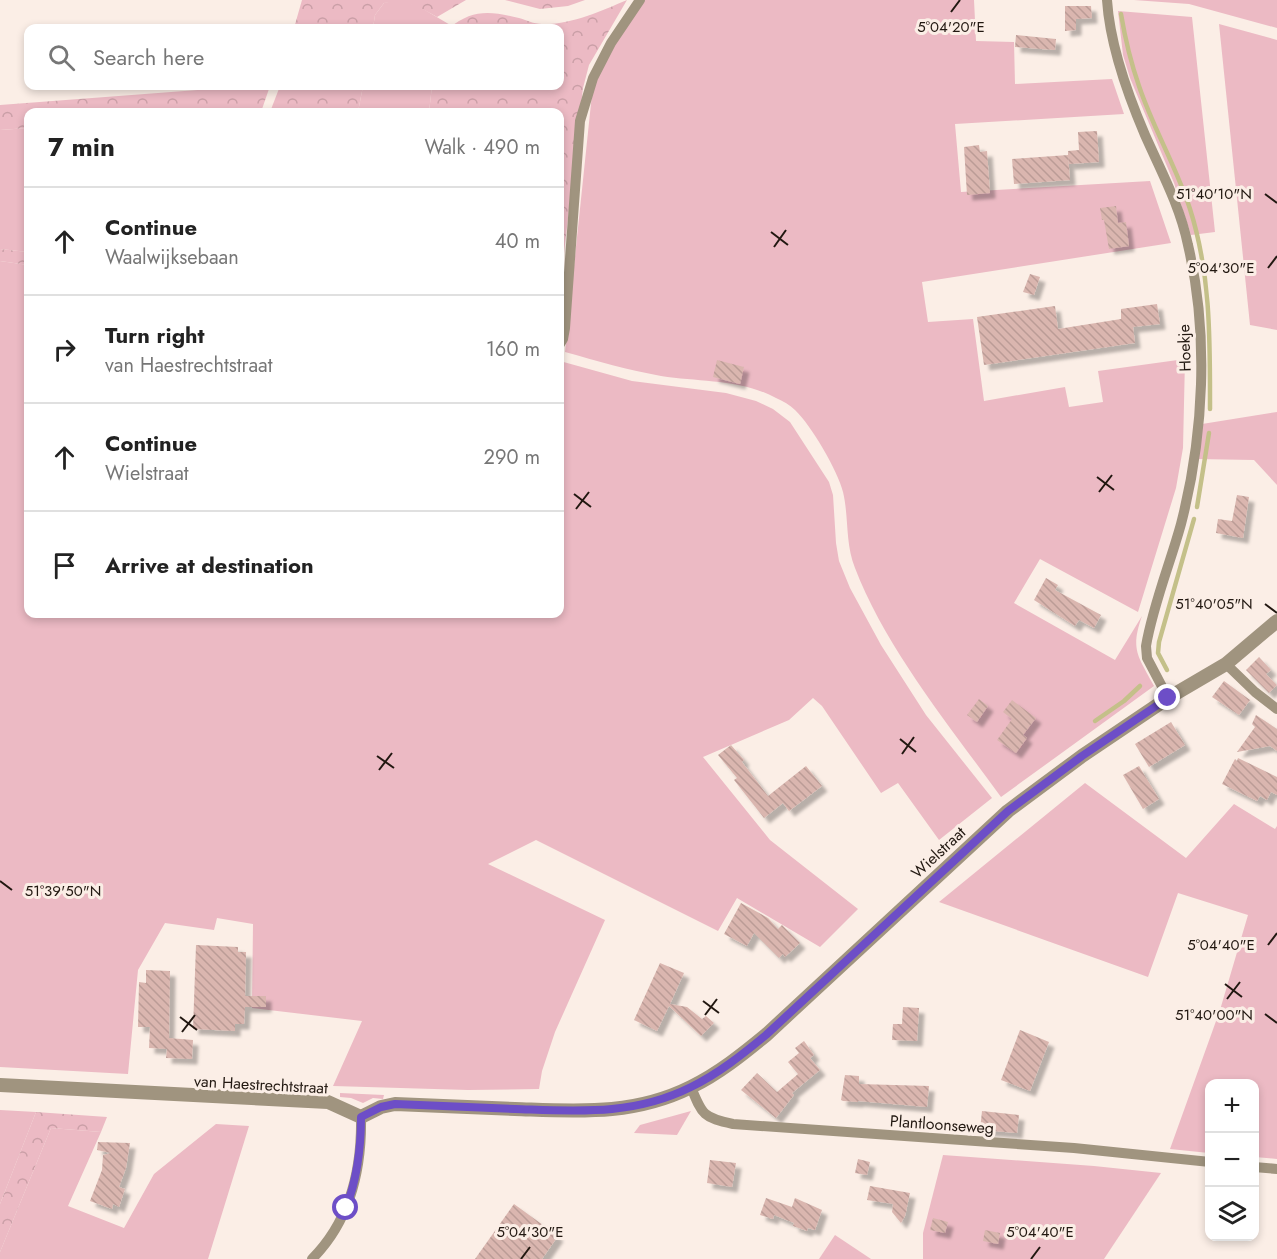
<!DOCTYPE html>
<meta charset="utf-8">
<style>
body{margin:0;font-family:Jost,sans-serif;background:#f2f2f2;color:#222}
.controls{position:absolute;right:18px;bottom:18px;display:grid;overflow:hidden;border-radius:12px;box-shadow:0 3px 9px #0003}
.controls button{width:54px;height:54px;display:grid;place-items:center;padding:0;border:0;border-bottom:2px solid #e0e0e0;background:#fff;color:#222;font:30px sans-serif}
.stop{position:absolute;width:18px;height:18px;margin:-14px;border:4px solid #6d4ec7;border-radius:50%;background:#fff}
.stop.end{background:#6d4ec7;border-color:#fff;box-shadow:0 2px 6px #0008}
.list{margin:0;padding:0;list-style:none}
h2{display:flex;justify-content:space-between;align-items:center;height:78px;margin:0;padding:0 24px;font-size:26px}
h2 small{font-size:20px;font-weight:400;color:#767676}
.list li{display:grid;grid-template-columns:39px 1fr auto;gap:18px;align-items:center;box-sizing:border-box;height:108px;padding:0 24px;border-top:2px solid #e0e0e0}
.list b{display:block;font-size:22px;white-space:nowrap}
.list p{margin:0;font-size:20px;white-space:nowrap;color:#767676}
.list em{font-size:20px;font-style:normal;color:#767676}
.icon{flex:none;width:33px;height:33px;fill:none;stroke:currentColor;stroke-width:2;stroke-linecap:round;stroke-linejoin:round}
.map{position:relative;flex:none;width:1277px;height:1259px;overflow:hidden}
.search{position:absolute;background:#fff;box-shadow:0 3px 9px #0003;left:24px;top:24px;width:540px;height:66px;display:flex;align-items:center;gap:15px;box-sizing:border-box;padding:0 21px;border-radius:12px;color:#767676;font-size:22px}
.panel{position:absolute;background:#fff;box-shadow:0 3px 9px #0003;left:24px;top:108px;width:540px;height:510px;border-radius:12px}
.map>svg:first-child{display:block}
.grass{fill:#ecbac4}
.forest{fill:url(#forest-crowns)}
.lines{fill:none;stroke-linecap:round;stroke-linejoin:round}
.stream{stroke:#c4c089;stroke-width:4.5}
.building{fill:url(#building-back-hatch);filter:url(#shadow)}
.minor{stroke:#a0947f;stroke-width:10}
.tertiary{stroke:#a0947f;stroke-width:14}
.route{stroke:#6d4ec7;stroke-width:8}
.ticks{fill:none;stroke:#221811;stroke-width:2}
.labels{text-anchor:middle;stroke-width:6;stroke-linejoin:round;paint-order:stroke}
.street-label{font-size:16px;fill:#221811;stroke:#fbeee6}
.ticks-label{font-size:15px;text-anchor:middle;fill:#221811;stroke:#fbeee6;stroke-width:6;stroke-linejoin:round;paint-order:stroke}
</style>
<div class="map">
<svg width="1277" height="1259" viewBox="0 0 1277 1259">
<defs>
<pattern id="forest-crowns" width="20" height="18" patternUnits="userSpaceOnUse" patternTransform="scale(1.5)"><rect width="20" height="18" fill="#ecbac4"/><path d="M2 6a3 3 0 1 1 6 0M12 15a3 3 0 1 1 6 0" fill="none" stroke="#ca9fa7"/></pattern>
<pattern id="building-back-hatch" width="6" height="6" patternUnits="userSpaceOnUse" patternTransform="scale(1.5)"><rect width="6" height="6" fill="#dab6af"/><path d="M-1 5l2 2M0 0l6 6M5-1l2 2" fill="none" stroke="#bb9c96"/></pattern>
<filter id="shadow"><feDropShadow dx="5.5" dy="5.5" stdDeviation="1.5" flood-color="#0004"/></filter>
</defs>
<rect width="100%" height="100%" fill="#fbeee6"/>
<g class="grass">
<polygon points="398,0 418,6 452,26 449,28 373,28 375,15 384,3"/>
<path d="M641,0H974L976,41L1014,42L1015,84L1112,79L1124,114L955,124L961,192L1150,181L1171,243L922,282L928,322L973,319L984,401L1065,387L1069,407L1103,402L1098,371L1185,359L1183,448L1176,488L1138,612L1040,559L1014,603L1115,660L1142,616C1130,650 1138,656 1154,686L1001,797C951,728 885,647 855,568C845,543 849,517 843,492C838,471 811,425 795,410C790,405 783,401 776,398C741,379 700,382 661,376C628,370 597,361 565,352L592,94L600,69Z"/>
<polygon points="1134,0 1277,0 1277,28 1189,4"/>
<polygon points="1118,11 1192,17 1215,232 1191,235 1174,183 1130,78 1123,55"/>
<polygon points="1219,24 1277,40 1277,330 1250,325"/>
<polygon points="363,86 432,86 429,112 358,112"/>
<polygon points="28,128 28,252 0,249 0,130"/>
<polygon points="0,261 28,265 28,614 560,614 560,361 632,381 726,393 756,401 773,409 790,422 829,482 833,495 836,543 839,561 850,588 881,645 926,715 992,798 939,840 898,783 881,793 822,706 813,698 789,720 703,757 770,840 858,909 820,947 737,898 718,931 536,840 488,864 605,920 555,1032 542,1071 539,1089 468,1090 333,1086 362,1021 252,1008 253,924 217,918 214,930 165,923 138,970 128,1074 0,1067"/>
<polygon points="1277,412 1277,485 1254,460 1197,459 1202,424"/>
<polygon points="1085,783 1186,858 1234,804 1275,829 1277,826 1277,1159 1255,1157 1254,1084 1210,1084 1209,1153 1170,1149 1220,1010 1248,915 1178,893 1148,977 939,902"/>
<polygon points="340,1093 384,1095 383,1099 373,1098 363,1103 351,1098 340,1097"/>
<polygon points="0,1110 36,1112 0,1204"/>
<polygon points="691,1111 677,1135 634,1133 640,1125"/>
<polygon points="216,1124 249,1126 208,1259 0,1259 0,1252 51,1128 101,1132 68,1206 124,1228 154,1174"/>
<polygon points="943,1155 1094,1166 1161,1173 1104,1259 923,1259 923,1233"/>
<polygon points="835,1235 871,1259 819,1259"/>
</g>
<g class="forest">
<path d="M302,0H466L437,17C418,6 406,0 384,3L375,15L373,28H294Z"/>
<polygon points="505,0 585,0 568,6 540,9"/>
<path d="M627,0L589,65L583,88L560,288V112H429L432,86H491L492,88L501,90L504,86H560V28H449C473,9 490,11 519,18C526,20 534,24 542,24C571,25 601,11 627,0Z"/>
<polygon points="250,86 270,86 261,112 28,112 28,128 0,130 0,105"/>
<polygon points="280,86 363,86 358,112 270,112"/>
<polygon points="0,249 28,252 28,265 0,261"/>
<polygon points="36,1112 107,1117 101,1132 51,1128 0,1252 0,1204"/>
</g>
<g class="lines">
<g class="stream">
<path d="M1121,14C1125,38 1131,63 1139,86C1153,128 1176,166 1190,209C1211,275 1210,341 1210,409"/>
<polyline points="1197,507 1209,433"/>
<polyline points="1167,670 1158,653 1159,642 1194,519"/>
<polyline points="1095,721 1124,701 1140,686"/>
</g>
</g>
<g class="building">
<polygon points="1065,6 1091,6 1092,18 1076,19 1076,30 1065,31"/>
<polygon points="1016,35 1056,39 1055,50 1015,47"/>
<polygon points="1097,131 1099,162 1069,164 1068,156 1070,180 1014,184 1012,159 1068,155 1068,151 1079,150 1078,132"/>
<polygon points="979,145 980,152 987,151 990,193 967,195 964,147"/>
<polygon points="1116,206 1118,223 1126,222 1129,246 1109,249 1104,220 1102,220 1100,208"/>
<polygon points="1030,274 1040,277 1034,295 1023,292"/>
<polygon points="1157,304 1160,324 1133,327 1135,343 984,365 977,317 1055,306 1058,329 1121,319 1121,309"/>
<polygon points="717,360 744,367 740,384 713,377"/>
<polygon points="1237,495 1249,497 1243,538 1216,533 1218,519 1232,521"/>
<polygon points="1046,578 1058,585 1055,590 1101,615 1094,628 1079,620 1075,626 1034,600"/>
<polygon points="1259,657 1271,670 1266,674 1277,685 1269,693 1246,670"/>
<polygon points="1224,681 1250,700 1239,715 1212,697"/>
<polygon points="979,699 988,706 977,722 967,715"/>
<polygon points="1012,700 1036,718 1023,735 1027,738 1016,753 997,740 1012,719 1003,712"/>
<polygon points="1256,715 1277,729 1277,751 1270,746 1237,752 1255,727 1252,724"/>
<polygon points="1171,722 1185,745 1149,767 1135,744"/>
<polygon points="731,745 744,760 742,762 768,796 806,766 822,786 789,811 783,803 764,818 734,780 737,778 718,755"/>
<polygon points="1238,758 1277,777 1277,795 1271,792 1267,800 1260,796 1257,801 1222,784 1235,759 1237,761"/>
<polygon points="1139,766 1159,799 1143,809 1123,775"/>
<polygon points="741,903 768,918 778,929 782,925 800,943 785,957 783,954 779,958 754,933 747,946 724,934"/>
<polygon points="196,945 238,947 238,952 246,952 245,996 266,996 266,1007 245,1007 244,1024 235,1024 235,1031 193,1029"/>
<polygon points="660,963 684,973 670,1004 687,1007 702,1019 706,1016 714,1023 701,1036 669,1006 657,1031 634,1020"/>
<polygon points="146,970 170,971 169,1038 193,1040 192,1059 166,1058 167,1049 149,1048 150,1027 138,1027 139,982 146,983"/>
<polygon points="903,1007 919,1008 917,1041 892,1040 893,1024 902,1024"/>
<polygon points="1020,1030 1049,1042 1030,1091 1001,1080"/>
<polygon points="804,1041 814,1055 810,1058 820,1070 792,1093 794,1095 776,1118 741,1090 757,1073 777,1092 798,1074 788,1062 799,1053 795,1048"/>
<polygon points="845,1075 859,1076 859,1084 929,1086 927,1107 858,1101 858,1102 843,1101 841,1100"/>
<polygon points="982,1111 1019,1115 1017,1133 980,1130"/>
<polygon points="98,1142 130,1143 126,1168 119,1187 125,1189 119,1207 113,1204 112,1209 90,1201 102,1170 103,1155 111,1153 97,1150"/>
<polygon points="858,1159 870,1162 867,1175 855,1173"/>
<polygon points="710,1160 736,1163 732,1187 707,1183"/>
<polygon points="870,1186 910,1193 905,1216 901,1223 892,1212 893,1204 867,1200"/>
<polygon points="766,1198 792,1207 795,1198 822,1210 815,1230 808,1228 807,1231 793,1226 794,1223 774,1215 773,1219 760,1215"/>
<polygon points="514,1204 558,1236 542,1259 475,1259"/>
<polygon points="933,1218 948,1222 945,1233 930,1230"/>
<polygon points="985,1230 1000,1233 998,1244 983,1241"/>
</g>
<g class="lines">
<g class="minor">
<path d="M1107,0C1110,46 1127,93 1145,135C1161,171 1180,206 1188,245C1209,334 1204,435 1181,524C1170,564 1153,605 1146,646L1147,658L1168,698"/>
<polyline points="560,344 563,339 565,328 580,121 593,78 611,43 640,0"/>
<polyline points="1226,664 1255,692 1277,709"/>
<path d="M691,1087C702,1115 704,1118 733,1124L1074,1148L1210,1162"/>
<polyline points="1254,1167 1277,1169"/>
<path d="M312,1259C350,1221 362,1169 361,1117"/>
</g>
<path class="tertiary" d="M0,1085L328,1102L361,1117L381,1107L395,1104C435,1106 475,1107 515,1109C577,1111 633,1116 691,1087C718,1074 743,1054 766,1035L1008,811L1082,756L1168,698L1226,664L1277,621"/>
</g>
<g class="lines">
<path class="route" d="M346,1208C357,1179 361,1148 361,1117L381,1107L395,1104C435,1106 475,1107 515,1109C577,1111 633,1116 691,1087C718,1074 743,1054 766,1035L1008,811L1082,756L1168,698"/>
</g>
<path class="ticks" d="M951,12L960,0M1265,194L1277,203M771,232L788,245M774,247L786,230M1268,268L1277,256M1097,477L1114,490M1099,492L1112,475M574,494L591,507M576,509L589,492M1265,604L1277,613M900,739L916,752M902,754L914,737M377,756L394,768M379,770L392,753M0,881L12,890M1268,945L1277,933M1225,984L1242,997M1227,999L1240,982M703,1001L719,1013M1265,1014L1277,1023M705,1015L717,999M180,1017L197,1030M182,1032L195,1015M521,1259L530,1247M1031,1259L1040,1247"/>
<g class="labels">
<g class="street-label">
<text transform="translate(1184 348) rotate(-92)" y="6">Hoekje</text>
<text transform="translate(938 852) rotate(-43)" y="6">Wielstraat</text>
<text transform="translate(261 1084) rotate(3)" y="6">van Haestrechtstraat</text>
<text transform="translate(942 1124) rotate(4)" y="6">Plantloonseweg</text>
</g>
</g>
<g class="ticks-label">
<text x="951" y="32">5°04'20"E</text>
<text x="1214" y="199">51°40'10"N</text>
<text x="1221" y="273">5°04'30"E</text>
<text x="1214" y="609">51°40'05"N</text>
<text x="63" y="896">51°39'50"N</text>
<text x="1221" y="950">5°04'40"E</text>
<text x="1214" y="1020">51°40'00"N</text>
<text x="530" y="1237">5°04'30"E</text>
<text x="1040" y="1237">5°04'40"E</text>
</g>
</svg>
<div class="controls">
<button>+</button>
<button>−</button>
<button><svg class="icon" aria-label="layers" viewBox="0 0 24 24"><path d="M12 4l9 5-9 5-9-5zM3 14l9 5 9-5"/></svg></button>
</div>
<div class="stop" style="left:346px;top:1208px"></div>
<div class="stop end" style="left:1168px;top:698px"></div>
<div class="search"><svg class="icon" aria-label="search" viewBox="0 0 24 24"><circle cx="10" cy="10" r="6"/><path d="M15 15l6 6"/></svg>Search here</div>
<section class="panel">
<h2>7 min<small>Walk · 490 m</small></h2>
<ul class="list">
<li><svg class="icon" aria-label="ahead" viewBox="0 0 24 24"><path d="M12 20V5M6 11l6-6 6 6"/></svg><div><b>Continue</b><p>Waalwijksebaan</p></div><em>40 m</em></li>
<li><svg class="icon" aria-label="right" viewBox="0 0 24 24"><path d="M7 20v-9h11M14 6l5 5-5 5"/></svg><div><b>Turn right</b><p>van Haestrechtstraat</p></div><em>160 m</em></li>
<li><svg class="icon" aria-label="ahead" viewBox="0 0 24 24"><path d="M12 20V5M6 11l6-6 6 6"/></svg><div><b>Continue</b><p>Wielstraat</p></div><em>290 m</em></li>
<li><svg class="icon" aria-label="arrive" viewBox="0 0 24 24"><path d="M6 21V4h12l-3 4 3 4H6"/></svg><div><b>Arrive at destination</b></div></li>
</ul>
</section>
</div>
